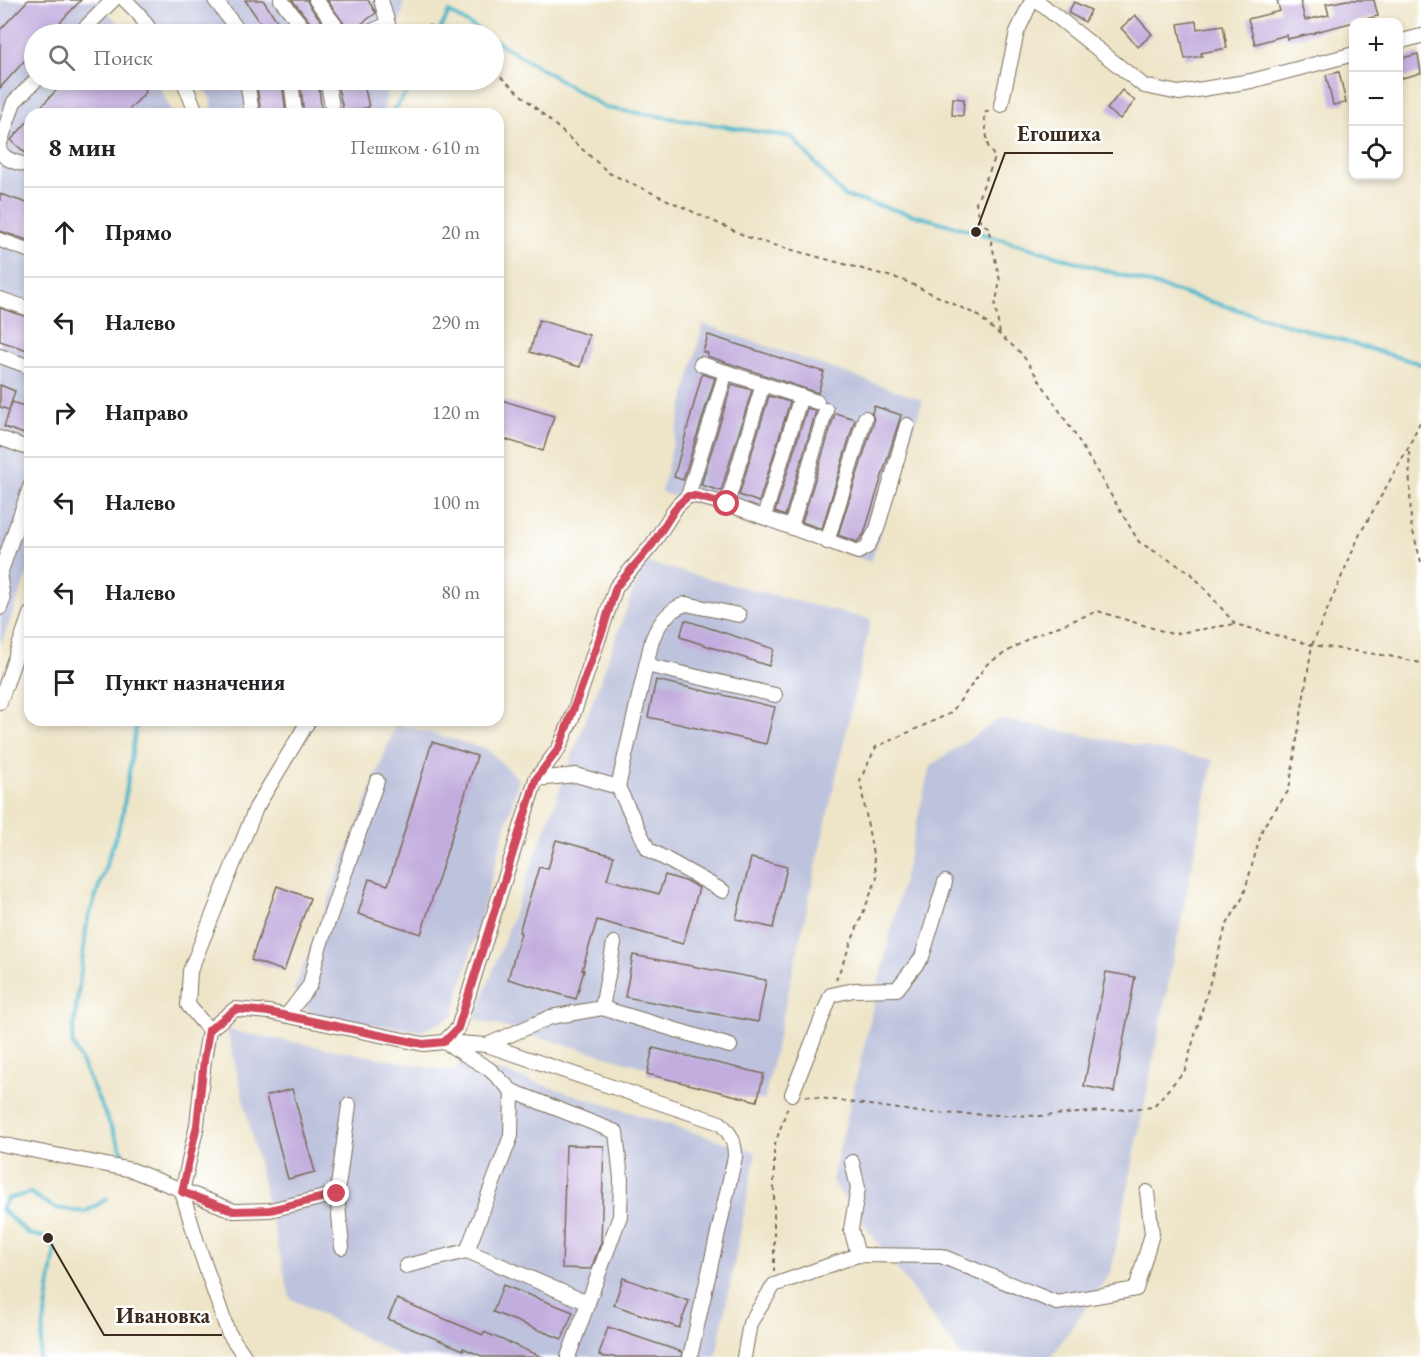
<!DOCTYPE html>
<html lang="ru">
<meta charset="utf-8">
<style>
body{margin:0;font-family:"EB Garamond",serif;background:#f6f6f6;color:#202124}
.controls{position:absolute;right:18px;top:18px;display:grid;overflow:hidden;border-radius:12px;box-shadow:0 3px 9px #0003}
.controls button{width:54px;height:54px;display:grid;place-items:center;padding:0;border:0;border-bottom:2px solid #e0e0e0;background:#fff;color:#202124;font:30px sans-serif}
.stop{position:absolute;width:18px;height:18px;margin:-14px;border:4px solid #d1495b;border-radius:50%;background:#fff}
.stop.end{background:#d1495b;border-color:#fff;box-shadow:0 2px 6px #0008}
.list{margin:0;padding:0;list-style:none}
h2{display:flex;justify-content:space-between;align-items:center;height:78px;margin:0;padding:0 24px;font-size:26px}
h2 small{font-size:20px;font-weight:400;color:#757577}
.list li{display:grid;grid-template-columns:39px 1fr auto;gap:18px;align-items:center;box-sizing:border-box;height:90px;padding:0 24px;border-top:2px solid #e0e0e0}
.list b{display:block;font-size:22px;white-space:nowrap}
.list em{font-size:20px;font-style:normal;color:#757577}
.icon{flex:none;width:33px;height:33px;fill:none;stroke:currentColor;stroke-width:2;stroke-linecap:round;stroke-linejoin:round}
.map{position:relative;flex:none;width:1421px;height:1357px;overflow:hidden}
.search{position:absolute;background:#fff;box-shadow:0 3px 9px #0003;left:24px;top:24px;width:480px;height:66px;display:flex;align-items:center;gap:15px;box-sizing:border-box;padding:0 21px;border-radius:33px;color:#757577;font-size:22px}
.panel{position:absolute;background:#fff;box-shadow:0 3px 9px #0003;left:24px;top:108px;width:480px;height:618px;border-radius:18px}
.map>svg:first-child{display:block}
.industrial{fill:#bec3dd}
.lines{fill:none;stroke-linecap:round;stroke-linejoin:round}
.stream{stroke:#4cb6ca;stroke-width:4}
.building{fill:#c2aede}
.minor-casing{stroke:#7a6b5a;stroke-width:16}
.path{stroke:#7a6b5a;stroke-width:2;stroke-dasharray:4.5 4.5;stroke-linecap:butt}
.minor{stroke:#fff;stroke-width:14}
.route{stroke:#d1495b;stroke-width:8}
.leader{fill:none;stroke:#3b2a1e;stroke-width:2}
.callout-dot{fill:#3b2a1e;stroke:#fff;stroke-width:2}
.callout-label{font-size:22px;text-anchor:middle;font-weight:bold;fill:#3b2a1e;stroke:#fff;stroke-width:5;stroke-linejoin:round;paint-order:stroke}
</style>
<div class="map">
<svg width="1421" height="1357" viewBox="0 0 1421 1357">
<rect width="100%" height="100%" fill="#fff"/>
<filter id="ink" filterUnits="userSpaceOnUse"><feTurbulence type="fractalNoise" baseFrequency=".0167" numOctaves="2"/><feDisplacementMap in="SourceGraphic" scale="12" xChannelSelector="R" yChannelSelector="G"/><feConvolveMatrix kernelMatrix="1 2 1 2 8 2 1 2 1" color-interpolation-filters="sRGB"/></filter>
<filter id="wash" filterUnits="userSpaceOnUse"><feTurbulence type="fractalNoise" baseFrequency=".008" numOctaves="4" result="noise"/><feDisplacementMap in="SourceGraphic" scale="24" xChannelSelector="R" yChannelSelector="G"/><feGaussianBlur stdDeviation="1.35" result="paint"/><feColorMatrix in="noise" values="0 0 0 0 0 0 0 0 0 0 0 0 0 0 0 0 0 1.4 0 .05"/><feComposite in="paint" operator="in"/></filter>
<g filter="url(#wash)">
<rect width="100%" height="100%" fill="#eee5c8"/>
<g class="industrial">
<polygon points="0,0 95,0 130,34 34,34 34,80 156,80 173,114 30,114 30,568 0,646"/>
<polygon points="133,0 401,0 404,4 398,34 164,34"/>
<polygon points="197,80 389,80 383,114 214,114 210,97"/>
<polygon points="703,324 923,400 871,562 661,492"/>
<polygon points="644,562 871,620 764,1101 475,1019"/>
<polygon points="999,719 1213,760 1111,1272 1051,1357 962,1357 832,1181 930,766"/>
<polygon points="396,724 487,749 519,779 453,1016 422,1031 312,1017 294,990"/>
<polygon points="227,1030 455,1072 461,1059 756,1152 716,1357 401,1357 290,1298"/>
</g>
<g class="lines">
<g class="stream">
<polyline points="438,34 449,12 485,34"/>
<polyline points="494,40 606,108 792,137 844,196 976,232 1421,364"/>
<polyline points="391,114 416,80"/>
<polyline points="125,1157 72,1042 87,922 122,818 137,720"/>
<polyline points="39,1357 55,1250 48,1238 29,1234 1,1209 7,1199 30,1193 55,1208 85,1212 107,1199"/>
</g>
</g>
<g id="blocks">
<g class="building">
<polygon points="28,0 81,0 49,34 34,34 34,50 0,88 0,30"/>
<polygon points="245,0 263,0 286,34 268,34"/>
<polygon points="292,0 307,0 309,5 331,34 317,34 315,28"/>
<polygon points="327,0 368,0 376,13 350,32"/>
<polygon points="1277,0 1300,0 1305,20 1329,15 1326,4 1347,0 1374,0 1378,16 1315,32 1315,33 1287,39 1286,35 1255,44 1248,19 1280,11"/>
<polygon points="1074,2 1091,10 1085,22 1068,13"/>
<polygon points="1135,15 1152,34 1138,47 1121,28"/>
<polygon points="1196,21 1197,29 1223,25 1227,48 1201,53 1202,56 1185,59 1178,24"/>
<polygon points="1418,54 1421,73 1398,79 1398,59"/>
<polygon points="1339,72 1346,103 1333,105 1326,75"/>
<polygon points="66,80 138,80 146,92 125,114 34,114"/>
<polygon points="256,80 282,80 286,114 261,114"/>
<polygon points="300,80 318,80 322,114 304,114"/>
<polygon points="336,80 363,80 369,107 344,113"/>
<polygon points="1122,90 1135,101 1120,119 1107,109"/>
<polygon points="953,98 964,99 963,116 952,115"/>
<polygon points="30,119 30,157 11,140"/>
<polygon points="0,194 30,204 30,241 0,231"/>
<polygon points="0,308 30,318 30,351 0,341"/>
<polygon points="539,320 589,335 580,367 530,352"/>
<polygon points="708,335 824,372 818,393 707,356 708,353 703,352"/>
<polygon points="702,374 715,378 683,480 674,477"/>
<polygon points="732,384 752,390 721,491 701,485"/>
<polygon points="0,385 15,391 9,410 0,407"/>
<polygon points="769,396 790,402 759,502 739,495"/>
<polygon points="498,399 554,416 543,451 498,437"/>
<polygon points="12,402 30,408 30,436 4,427"/>
<polygon points="874,406 901,415 864,534 857,542 838,535 874,421 872,413"/>
<polygon points="807,408 816,411 785,516 775,512"/>
<polygon points="835,413 855,419 822,529 802,522"/>
<polygon points="685,620 774,649 769,666 680,637"/>
<polygon points="656,680 775,707 766,744 648,717"/>
<polygon points="432,742 477,756 421,934 358,914 369,879 388,885"/>
<polygon points="556,840 614,856 607,879 659,894 665,875 688,882 699,888 683,944 597,920 582,970 584,970 576,999 508,979 521,933 519,932 539,867 548,869"/>
<polygon points="751,858 787,867 773,928 736,919"/>
<polygon points="277,886 310,898 284,971 251,960"/>
<polygon points="633,955 766,980 758,1022 625,997"/>
<polygon points="1106,972 1135,977 1114,1092 1084,1086"/>
<polygon points="653,1048 764,1074 757,1101 647,1074"/>
<polygon points="292,1089 315,1172 288,1179 266,1096"/>
<polygon points="566,1145 604,1146 601,1242 591,1269 562,1268"/>
<polygon points="623,1278 689,1301 679,1328 614,1305"/>
<polygon points="503,1285 573,1312 562,1339 493,1312"/>
<polygon points="397,1299 483,1335 484,1332 542,1357 484,1357 463,1348 463,1350 388,1319"/>
<polygon points="608,1327 682,1352 681,1357 604,1357 599,1355"/>
</g>
</g>
</g>
<g filter="url(#ink)">
<use href="#blocks" fill-opacity="0" stroke="#7a6b5a" stroke-width="1.5"/>
<g class="lines">
<defs>
<g id="minor">
<polyline points="125,0 138,13 153,34"/>
<polyline points="215,0 241,34"/>
<polyline points="281,0 308,34"/>
<polyline points="316,0 342,34"/>
<polyline points="1036,0 1144,86 1179,93 1251,81 1354,54"/>
<polyline points="79,34 113,0"/>
<polyline points="365,34 388,24 381,0"/>
<polyline points="1398,42 1421,36"/>
<polyline points="183,80 197,114"/>
<polyline points="247,80 252,114"/>
<polyline points="291,80 295,114"/>
<polyline points="327,80 332,106"/>
<polyline points="1001,105 1017,32 1032,0"/>
<polyline points="0,143 14,102 36,80"/>
<path d="M0,151C5,161 20,163 30,166"/>
<polyline points="0,240 30,251"/>
<polyline points="0,299 30,309"/>
<polyline points="0,356 30,367"/>
<polyline points="701,364 817,402"/>
<polyline points="0,438 30,449"/>
<polyline points="688,496 726,372"/>
<polyline points="727,504 763,384"/>
<polyline points="764,517 801,396"/>
<polyline points="791,527 826,410"/>
<polyline points="827,542 865,418"/>
<polyline points="0,574 30,487"/>
<polyline points="0,579 3,600 0,608"/>
<polyline points="646,665 775,695"/>
<polyline points="0,702 30,614"/>
<polyline points="536,779 576,775 618,787 648,849 723,891"/>
<path d="M618,787L652,640C658,625 669,609 686,604L739,615"/>
<polyline points="602,1008 614,943"/>
<polyline points="287,1015 310,985 319,948 377,781"/>
<polyline points="209,1030 188,1005 190,971 256,808 309,720"/>
<polyline points="444,1042 458,1028 536,779 559,748 572,718 616,587 652,545 677,506 688,496 695,496 727,504 858,552 867,547 877,529 907,425"/>
<polyline points="446,1043 489,1069 512,1091 616,1132 621,1179 620,1216 568,1357"/>
<path d="M487,1045L720,1123C731,1134 735,1141 735,1157L690,1357"/>
<polyline points="792,1094 831,995 854,990 897,989 922,957 945,882"/>
<polyline points="0,1144 132,1170 234,1211 270,1210 337,1194"/>
<polyline points="852,1162 858,1188 851,1229 858,1255"/>
<polyline points="342,1247 337,1194 349,1105"/>
<polyline points="467,1251 588,1303"/>
<polyline points="406,1266 467,1251 511,1136 512,1091"/>
<polyline points="245,1357 228,1332 197,1242 182,1192 197,1125 204,1060 209,1030 235,1009 269,1012 423,1044 444,1042 487,1045 551,1017 602,1008 730,1046"/>
<polyline points="744,1357 750,1323 774,1285 858,1255 941,1256 1057,1303 1136,1289 1152,1234 1147,1192"/>
</g>
</defs>
<use href="#minor" class="minor-casing"/>
<g class="path">
<polyline points="400,25 432,26 450,34"/>
<polyline points="494,71 609,173 752,239 903,280 977,315 1022,354 1074,433 1139,542 1191,573 1235,624 1312,645 1389,656 1421,663"/>
<polyline points="989,111 984,113 988,146 995,158 976,203 981,223 988,227 1000,281 995,306 1000,334"/>
<polyline points="1409,451 1411,524 1421,562"/>
<polyline points="836,980 877,878 860,780 876,747 951,713 987,664 1031,637 1098,611 1172,634 1235,624"/>
<polyline points="806,1096 927,1113 1040,1116 1153,1107 1185,1070 1226,926 1243,897 1263,827 1289,790 1312,645 1360,534 1408,448 1421,420"/>
<polyline points="774,1272 774,1147 788,1106"/>
</g>
<use href="#minor" class="minor"/>
</g>
</g>
<g class="lines" filter="url(#ink)">
<polyline class="route" points="337,1194 270,1210 234,1211 182,1192 197,1125 204,1060 209,1030 236,1009 268,1012 423,1044 444,1042 458,1028 536,779 559,748 603,629 616,587 652,545 677,506 688,496 695,496 727,504"/>
</g>
<path class="leader" d="M976 232L1005 153H1113M48 1238L104 1335H222"/>
<g class="callout-dot">
<circle cx="976" cy="232" r="6"/>
<circle cx="48" cy="1238" r="6"/>
</g>
<g class="callout-label">
<text x="1059" y="141">Егошиха</text>
<text x="163" y="1323">Ивановка</text>
</g>
</svg>
<div class="controls">
<button>+</button>
<button>−</button>
<button><svg class="icon" aria-label="locate" viewBox="0 0 24 24"><circle cx="12" cy="12" r="6"/><path d="M12 2v4M12 18v4M2 12h4M18 12h4"/></svg></button>
</div>
<div class="stop" style="left:727px;top:504px"></div>
<div class="stop end" style="left:337px;top:1194px"></div>
<div class="search"><svg class="icon" aria-label="search" viewBox="0 0 24 24"><circle cx="10" cy="10" r="6"/><path d="M15 15l6 6"/></svg>Поиск</div>
<section class="panel">
<h2>8 мин<small>Пешком · 610 m</small></h2>
<ul class="list">
<li><svg class="icon" aria-label="ahead" viewBox="0 0 24 24"><path d="M12 20V5M6 11l6-6 6 6"/></svg><div><b>Прямо</b></div><em>20 m</em></li>
<li><svg class="icon" aria-label="left" viewBox="0 0 24 24"><path d="M17 20v-9H6M10 6l-5 5 5 5"/></svg><div><b>Налево</b></div><em>290 m</em></li>
<li><svg class="icon" aria-label="right" viewBox="0 0 24 24"><path d="M7 20v-9h11M14 6l5 5-5 5"/></svg><div><b>Направо</b></div><em>120 m</em></li>
<li><svg class="icon" aria-label="left" viewBox="0 0 24 24"><path d="M17 20v-9H6M10 6l-5 5 5 5"/></svg><div><b>Налево</b></div><em>100 m</em></li>
<li><svg class="icon" aria-label="left" viewBox="0 0 24 24"><path d="M17 20v-9H6M10 6l-5 5 5 5"/></svg><div><b>Налево</b></div><em>80 m</em></li>
<li><svg class="icon" aria-label="arrive" viewBox="0 0 24 24"><path d="M6 21V4h12l-3 4 3 4H6"/></svg><div><b>Пункт назначения</b></div></li>
</ul>
</section>
</div>
